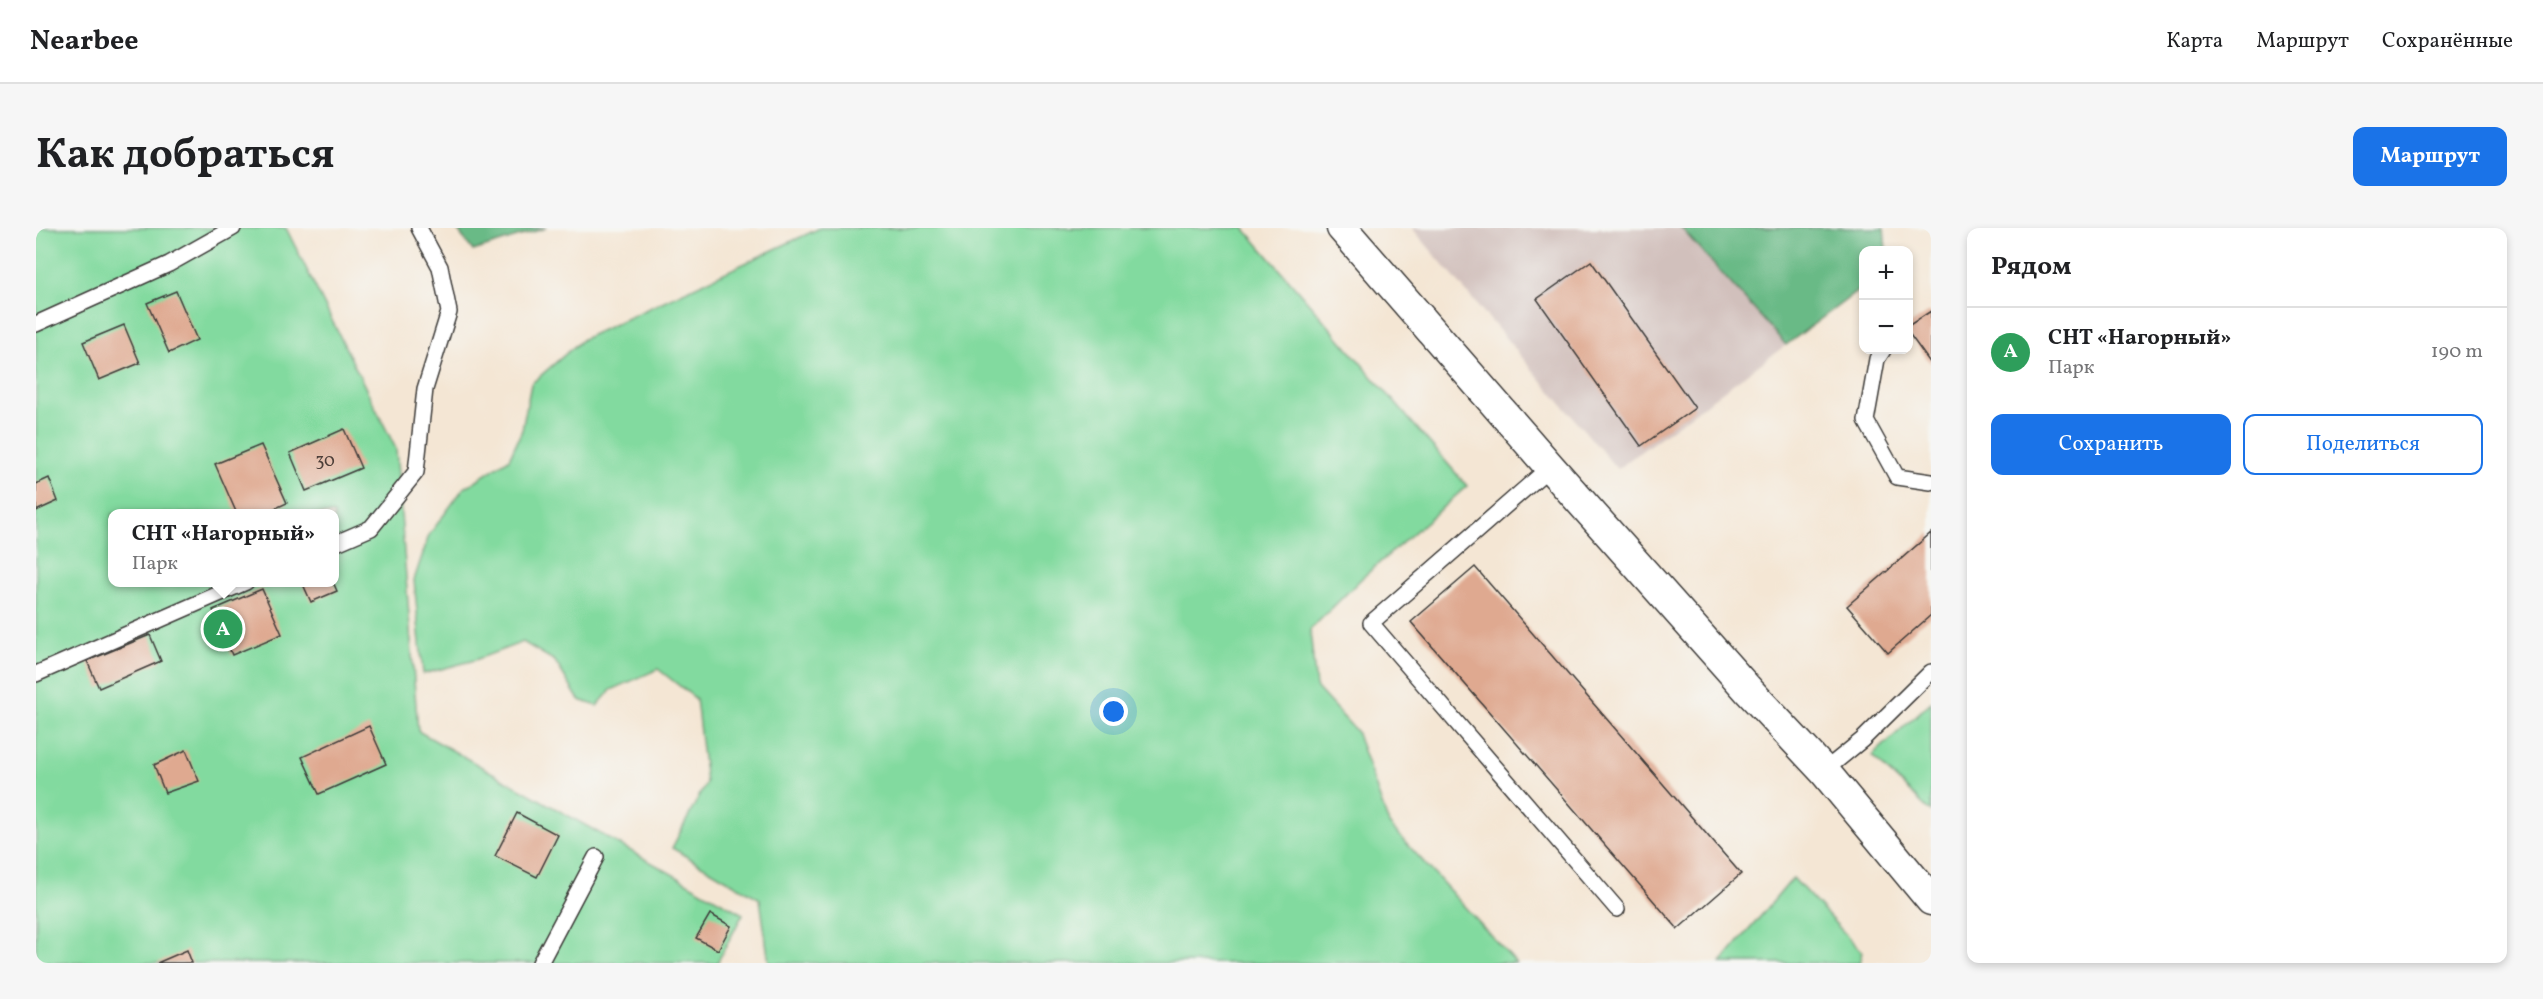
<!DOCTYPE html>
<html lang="ru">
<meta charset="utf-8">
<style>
body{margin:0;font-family:Vollkorn,serif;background:#f6f6f6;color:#202124}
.controls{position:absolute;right:18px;top:18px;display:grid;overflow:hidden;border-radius:12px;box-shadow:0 3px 9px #0003}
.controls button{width:54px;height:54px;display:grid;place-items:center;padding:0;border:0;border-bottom:2px solid #e0e0e0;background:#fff;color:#202124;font:30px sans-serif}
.you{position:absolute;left:1078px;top:484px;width:21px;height:21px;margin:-15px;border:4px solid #fff;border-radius:50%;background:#1a73e8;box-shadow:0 0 0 9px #1a73e833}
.badge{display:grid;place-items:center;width:39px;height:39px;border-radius:50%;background:#1a73e8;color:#fff;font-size:20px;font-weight:700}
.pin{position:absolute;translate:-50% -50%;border:3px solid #fff;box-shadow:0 2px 6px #0006}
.popup{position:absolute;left:72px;top:281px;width:231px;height:78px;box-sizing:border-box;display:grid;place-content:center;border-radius:12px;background:#fff;filter:drop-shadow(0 2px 4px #0005);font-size:20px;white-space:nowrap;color:#757577}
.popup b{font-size:22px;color:#202124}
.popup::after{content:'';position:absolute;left:50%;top:100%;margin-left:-12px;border:12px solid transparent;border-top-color:#fff}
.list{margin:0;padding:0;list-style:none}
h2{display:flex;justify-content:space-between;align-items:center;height:78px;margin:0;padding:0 24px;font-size:26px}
h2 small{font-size:20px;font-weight:400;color:#757577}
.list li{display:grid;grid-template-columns:39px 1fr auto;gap:18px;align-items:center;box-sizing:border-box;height:90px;padding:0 24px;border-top:2px solid #e0e0e0}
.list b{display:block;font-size:22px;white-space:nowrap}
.list p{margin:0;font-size:20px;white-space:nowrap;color:#757577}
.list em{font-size:20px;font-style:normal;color:#757577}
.actions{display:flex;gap:12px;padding:18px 24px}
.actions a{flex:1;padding:14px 0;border:2px solid #1a73e8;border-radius:12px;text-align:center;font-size:21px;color:#1a73e8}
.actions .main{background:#1a73e8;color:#fff}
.map{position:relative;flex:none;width:1895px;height:735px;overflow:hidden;border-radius:12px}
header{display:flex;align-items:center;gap:36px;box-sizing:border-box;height:84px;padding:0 30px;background:#fff;border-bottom:2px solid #e0e0e0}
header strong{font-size:28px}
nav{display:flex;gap:33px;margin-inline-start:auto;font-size:21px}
.intro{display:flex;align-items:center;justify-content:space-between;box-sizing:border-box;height:144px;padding:0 36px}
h1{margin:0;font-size:42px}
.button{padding:15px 27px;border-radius:12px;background:#1a73e8;color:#fff;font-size:21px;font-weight:700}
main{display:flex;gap:36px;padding:0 36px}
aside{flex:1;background:#fff;border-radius:12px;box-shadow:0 3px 9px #0003}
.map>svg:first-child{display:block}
.industrial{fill:#d1c0bc}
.green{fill:#82da9f;stroke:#4f7b5e;stroke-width:1.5;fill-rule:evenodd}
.forest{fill:#69ba86;stroke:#426b51;stroke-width:1.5}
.building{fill:#dfa990}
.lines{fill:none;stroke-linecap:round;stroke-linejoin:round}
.service-casing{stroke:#3c3a38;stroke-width:18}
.minor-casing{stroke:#3c3a38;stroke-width:33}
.service{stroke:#fff;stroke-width:15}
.minor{stroke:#fff;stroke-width:30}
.labels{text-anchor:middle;stroke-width:5;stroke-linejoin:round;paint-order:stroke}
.number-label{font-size:18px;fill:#4d3f39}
</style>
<header>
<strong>Nearbee</strong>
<nav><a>Карта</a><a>Маршрут</a><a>Сохранённые</a></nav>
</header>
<div class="intro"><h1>Как добраться</h1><a class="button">Маршрут</a></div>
<main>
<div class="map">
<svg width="1895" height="735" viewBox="0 0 1895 735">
<rect width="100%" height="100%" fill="#f6f6f2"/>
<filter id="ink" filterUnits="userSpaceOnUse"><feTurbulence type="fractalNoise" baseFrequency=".0167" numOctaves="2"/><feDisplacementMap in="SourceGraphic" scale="12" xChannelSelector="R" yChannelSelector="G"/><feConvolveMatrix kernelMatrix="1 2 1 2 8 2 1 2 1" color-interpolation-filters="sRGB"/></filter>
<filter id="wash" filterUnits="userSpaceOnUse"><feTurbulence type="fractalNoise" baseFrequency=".008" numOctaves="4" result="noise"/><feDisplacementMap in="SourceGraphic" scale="24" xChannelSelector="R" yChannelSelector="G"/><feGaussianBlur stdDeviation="1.35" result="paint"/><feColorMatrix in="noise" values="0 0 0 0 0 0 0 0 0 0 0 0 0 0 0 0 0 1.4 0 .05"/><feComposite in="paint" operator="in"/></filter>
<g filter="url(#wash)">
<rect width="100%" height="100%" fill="#f4e6d4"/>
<polygon class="industrial" points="1376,0 1644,0 1750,117 1581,241"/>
<g class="green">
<path d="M0,0H250L360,221L382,503L707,686L681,735H0ZM76,286H298V354H76Z"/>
<polygon points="784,0 1208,0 1431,258 1325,351 1274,402 1280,459 1320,503 1353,596 1480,735 733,735 724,671 636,620 670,555 660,471 622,441 575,462 561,478 543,472 519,433 487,414 439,432 387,446 378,352 393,307 427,261 473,231 486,202 495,156 547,111"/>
<polygon points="1895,474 1895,584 1836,528"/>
<polygon points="1757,650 1826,724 1823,735 1685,735"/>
</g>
<g class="forest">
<polygon points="420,0 510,0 437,23"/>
<polygon points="1645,0 1848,0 1850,22 1828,22 1827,59 1750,117"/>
</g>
<g id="blocks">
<g class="building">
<polygon points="1555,33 1659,180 1605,218 1501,71"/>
<polygon points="140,63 161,112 133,125 111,75"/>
<polygon points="1895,83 1895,136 1872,104 1872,98"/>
<polygon points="88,97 104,135 63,152 47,114"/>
<polygon points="308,201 325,240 270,263 254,225"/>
<polygon points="225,217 251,275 227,286 201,286 179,236"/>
<polygon points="13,250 22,273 0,283 0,256"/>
<polygon points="1895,305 1895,387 1852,425 1811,378"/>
<polygon points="1439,339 1705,646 1642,701 1375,394"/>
<polygon points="266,354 297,354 301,363 275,374"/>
<polygon points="226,361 246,406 196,427 177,382"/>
<polygon points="114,407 125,433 63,460 51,433"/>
<polygon points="333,498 350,536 283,566 266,529"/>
<polygon points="150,522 163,553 129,565 118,537"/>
<polygon points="481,585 522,607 501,649 459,628"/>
<polygon points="674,686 695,698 682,722 660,710"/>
<polygon points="151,722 156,735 121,735"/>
</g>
</g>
</g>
<g filter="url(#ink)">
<use href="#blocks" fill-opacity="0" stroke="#3c3a38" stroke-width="1.5"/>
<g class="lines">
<defs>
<g id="service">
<polyline points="0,96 133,36 197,0"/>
<polyline points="1847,122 1841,131 1830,193 1861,249 1895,254"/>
<polyline points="1514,239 1335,395 1581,681"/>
<polyline points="298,316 335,300 380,244 389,161 413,84 404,39 383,0"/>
<polyline points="0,446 210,354"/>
<polyline points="1788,543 1826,512 1895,444"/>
<polyline points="504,735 560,629"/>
</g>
<polyline id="minor" points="1306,0 1514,239 1714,464 1788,543 1895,672"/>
</defs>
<use href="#service" class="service-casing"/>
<use href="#minor" class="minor-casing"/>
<use href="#service" class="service"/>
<use href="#minor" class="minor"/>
</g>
</g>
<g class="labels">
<g class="number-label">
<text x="289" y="238">30</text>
</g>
</g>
</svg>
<div class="controls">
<button>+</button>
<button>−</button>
</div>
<div class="you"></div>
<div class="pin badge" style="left:187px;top:401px;background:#2e9e5b">A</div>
<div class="popup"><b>СНТ «Нагорный»</b>Парк</div>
</div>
<aside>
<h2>Рядом<small></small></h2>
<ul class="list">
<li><span class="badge" style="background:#2e9e5b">A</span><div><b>СНТ «Нагорный»</b><p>Парк</p></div><em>190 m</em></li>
</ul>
<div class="actions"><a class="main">Сохранить</a><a>Поделиться</a></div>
</aside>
</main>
